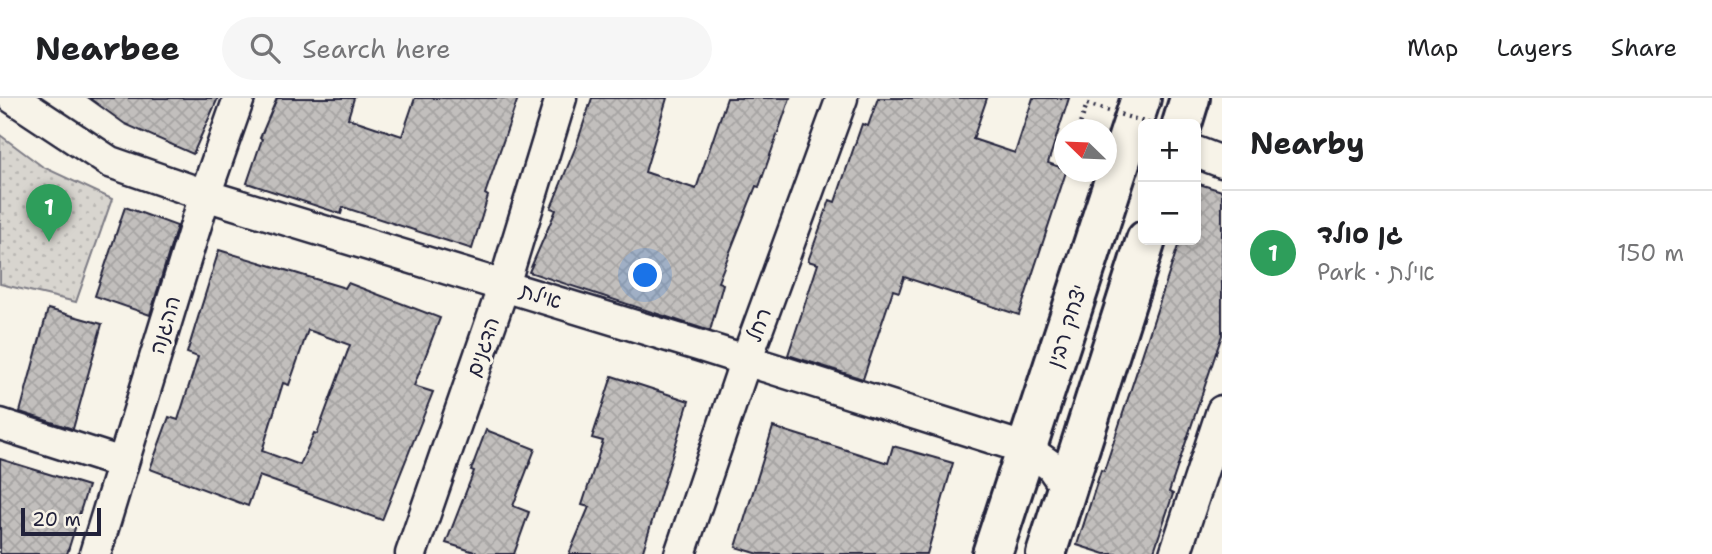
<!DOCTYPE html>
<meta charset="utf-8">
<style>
body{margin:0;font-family:"Shantell Sans","Playpen Sans Hebrew",sans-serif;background:#f6f6f6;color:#202124}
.controls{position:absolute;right:21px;top:21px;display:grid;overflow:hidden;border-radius:10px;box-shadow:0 4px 10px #0003}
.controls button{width:63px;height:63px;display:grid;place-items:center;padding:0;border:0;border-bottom:2px solid #e0e0e0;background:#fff;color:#202124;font:35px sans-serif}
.compass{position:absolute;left:1054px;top:21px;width:63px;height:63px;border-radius:50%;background:#fff;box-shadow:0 4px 10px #0003;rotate:293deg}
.scale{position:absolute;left:21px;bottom:18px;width:80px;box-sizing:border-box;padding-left:7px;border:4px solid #22223b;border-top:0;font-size:19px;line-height:24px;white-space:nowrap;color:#22223b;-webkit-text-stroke:5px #f7f3e8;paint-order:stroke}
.you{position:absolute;left:646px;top:178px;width:24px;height:24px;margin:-18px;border:5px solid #fff;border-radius:50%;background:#1a73e8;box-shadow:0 0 0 10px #1a73e833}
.badge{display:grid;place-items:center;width:46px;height:46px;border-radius:50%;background:#d1495b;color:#fff;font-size:23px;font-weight:700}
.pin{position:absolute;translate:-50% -58px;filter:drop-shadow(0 2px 4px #0008)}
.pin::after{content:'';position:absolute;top:37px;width:24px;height:21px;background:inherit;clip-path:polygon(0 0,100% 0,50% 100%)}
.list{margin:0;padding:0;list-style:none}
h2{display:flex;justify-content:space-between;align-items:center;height:91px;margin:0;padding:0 28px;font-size:30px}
h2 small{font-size:23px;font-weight:400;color:#757577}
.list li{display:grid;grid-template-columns:46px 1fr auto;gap:21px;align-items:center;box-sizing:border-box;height:126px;padding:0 28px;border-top:2px solid #e0e0e0}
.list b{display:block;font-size:26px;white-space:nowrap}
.list p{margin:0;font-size:23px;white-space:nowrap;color:#757577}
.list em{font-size:23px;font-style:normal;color:#757577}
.icon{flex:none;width:38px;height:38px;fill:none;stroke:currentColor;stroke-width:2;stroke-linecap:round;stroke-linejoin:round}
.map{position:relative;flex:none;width:1222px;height:456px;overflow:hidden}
header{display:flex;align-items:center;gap:42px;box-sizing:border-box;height:98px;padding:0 35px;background:#fff;border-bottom:2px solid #e0e0e0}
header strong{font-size:33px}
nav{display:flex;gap:38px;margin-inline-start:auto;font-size:24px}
.search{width:490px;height:63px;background:#f6f6f6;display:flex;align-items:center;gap:18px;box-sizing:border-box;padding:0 24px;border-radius:38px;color:#757577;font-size:26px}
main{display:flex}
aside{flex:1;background:#fff}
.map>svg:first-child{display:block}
.park{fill:url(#park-dots);stroke:#7d7c85;stroke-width:2}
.building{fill:url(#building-cross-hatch);stroke:#22223b;stroke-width:2;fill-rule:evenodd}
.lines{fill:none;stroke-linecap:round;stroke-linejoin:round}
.minor-casing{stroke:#22223b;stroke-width:35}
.secondary-casing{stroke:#22223b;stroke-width:44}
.path{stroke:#22223b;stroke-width:4.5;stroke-dasharray:2 5;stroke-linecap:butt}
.minor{stroke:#f7f3e8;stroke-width:30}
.secondary{stroke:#f7f3e8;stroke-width:38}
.path-bridge{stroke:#22223b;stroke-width:4.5;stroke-dasharray:2 5;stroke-linecap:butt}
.labels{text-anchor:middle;stroke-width:6;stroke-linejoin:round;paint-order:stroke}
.street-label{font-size:21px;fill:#22223b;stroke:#f7f3e8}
</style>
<header>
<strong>Nearbee</strong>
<div class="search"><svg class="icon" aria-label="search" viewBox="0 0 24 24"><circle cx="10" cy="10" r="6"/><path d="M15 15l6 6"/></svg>Search here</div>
<nav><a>Map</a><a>Layers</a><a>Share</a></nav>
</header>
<main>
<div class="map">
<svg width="1222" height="456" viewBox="0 0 1222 456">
<defs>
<pattern id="park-dots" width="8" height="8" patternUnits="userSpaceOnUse" patternTransform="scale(1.75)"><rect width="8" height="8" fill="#d8d5cf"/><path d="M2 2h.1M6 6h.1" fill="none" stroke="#b9b7b3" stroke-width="1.8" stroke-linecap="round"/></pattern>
<pattern id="building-cross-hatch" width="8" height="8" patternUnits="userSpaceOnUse" patternTransform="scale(1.75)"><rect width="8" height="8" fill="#c2bfbd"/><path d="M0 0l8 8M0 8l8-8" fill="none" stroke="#a6a4a3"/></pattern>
</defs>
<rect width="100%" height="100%" fill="#f7f3e8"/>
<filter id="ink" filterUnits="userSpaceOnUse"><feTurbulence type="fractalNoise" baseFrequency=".0143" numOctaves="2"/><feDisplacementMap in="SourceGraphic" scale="14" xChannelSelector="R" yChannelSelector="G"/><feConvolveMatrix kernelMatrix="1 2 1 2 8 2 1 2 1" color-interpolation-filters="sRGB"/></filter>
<g filter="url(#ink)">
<polygon class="park" points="0,37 43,69 112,101 76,204 0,186"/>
<g class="building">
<polygon points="89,0 218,0 193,56 125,26"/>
<polygon points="277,0 354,0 348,20 402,38 415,0 518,0 485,96 488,98 472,151 343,109 341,116 247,85 262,41 260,40"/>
<polygon points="592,0 667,0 645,74 696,91 727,0 790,0 759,89 756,88 718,184 723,186 710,233 529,174 556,112 551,110 576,48"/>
<polygon points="878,0 987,0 973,41 1015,55 1033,0 1069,0 1048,65 1065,71 1066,74 1019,217 904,179 899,194 893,192 863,281 788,257 818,166 808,163 830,102 835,104 862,26 868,28"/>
<polygon points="1196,85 1222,93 1222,237 1169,394 1173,396 1153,456 1105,456 1077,447 1101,372 1104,373 1180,142 1196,142"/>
<polygon points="125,109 177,128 150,217 95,198"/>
<path d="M219,152L345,190L348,185L440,220L414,288L433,294L382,422L259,378L248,408L150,371L169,319L178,322L198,259L187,255ZM308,232L350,247L317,336L314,335L300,367L262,353L283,285L289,287Z"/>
<polygon points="48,211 102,226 73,331 20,314"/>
<polygon points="612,278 689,303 642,456 569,456 589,409 582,407 603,343 592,340"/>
<polygon points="773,329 888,365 893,348 953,365 927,456 759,456 736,449"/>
<polygon points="486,332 535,351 513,408 529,414 514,456 481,456 446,445 474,373 471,372"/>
<polygon points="0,361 88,388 67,456 0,456"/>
</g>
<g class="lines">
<defs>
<g id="minor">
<polyline points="13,0 110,64 205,97 701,248 1027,351 1051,368 1067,391"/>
<polyline points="1196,54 1222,64"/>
<polyline points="0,326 122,365"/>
<polyline points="95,456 205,97 239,0"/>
<polyline points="411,456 504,187 561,0"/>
<polyline points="680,456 740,279 842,0"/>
<polyline points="1175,456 1222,313"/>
</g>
<g id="secondary">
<polyline points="1182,26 1190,0"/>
<polyline points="992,456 1141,0"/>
<polyline points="1046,456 1146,142"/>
</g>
</defs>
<use href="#minor" class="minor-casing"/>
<use href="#secondary" class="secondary-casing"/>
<polyline class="path" points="1078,32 1087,6"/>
<use href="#minor" class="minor"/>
<use href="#secondary" class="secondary"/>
<polyline class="path-bridge" points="1087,6 1151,26"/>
</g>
</g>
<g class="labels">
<g class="street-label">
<text transform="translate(541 198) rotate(17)" y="7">אילת</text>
<text transform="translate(165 227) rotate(-73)" y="7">ההגנה</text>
<text transform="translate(759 227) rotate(-70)" y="7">רחל</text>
<text transform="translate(1067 228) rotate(-72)" y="7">יצחק רבין</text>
<text transform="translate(483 249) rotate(-71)" y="7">הדגנים</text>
</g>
</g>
</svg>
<div class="controls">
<button>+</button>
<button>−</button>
</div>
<svg class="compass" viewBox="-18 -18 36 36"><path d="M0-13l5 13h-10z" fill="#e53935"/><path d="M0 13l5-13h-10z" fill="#757577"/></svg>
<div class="scale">20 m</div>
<div class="you"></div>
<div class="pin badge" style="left:49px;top:144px;background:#2e9e5b">1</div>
</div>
<aside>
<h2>Nearby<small></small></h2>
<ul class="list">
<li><span class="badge" style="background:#2e9e5b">1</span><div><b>גן סולד</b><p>Park · אילת</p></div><em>150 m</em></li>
</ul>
</aside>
</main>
